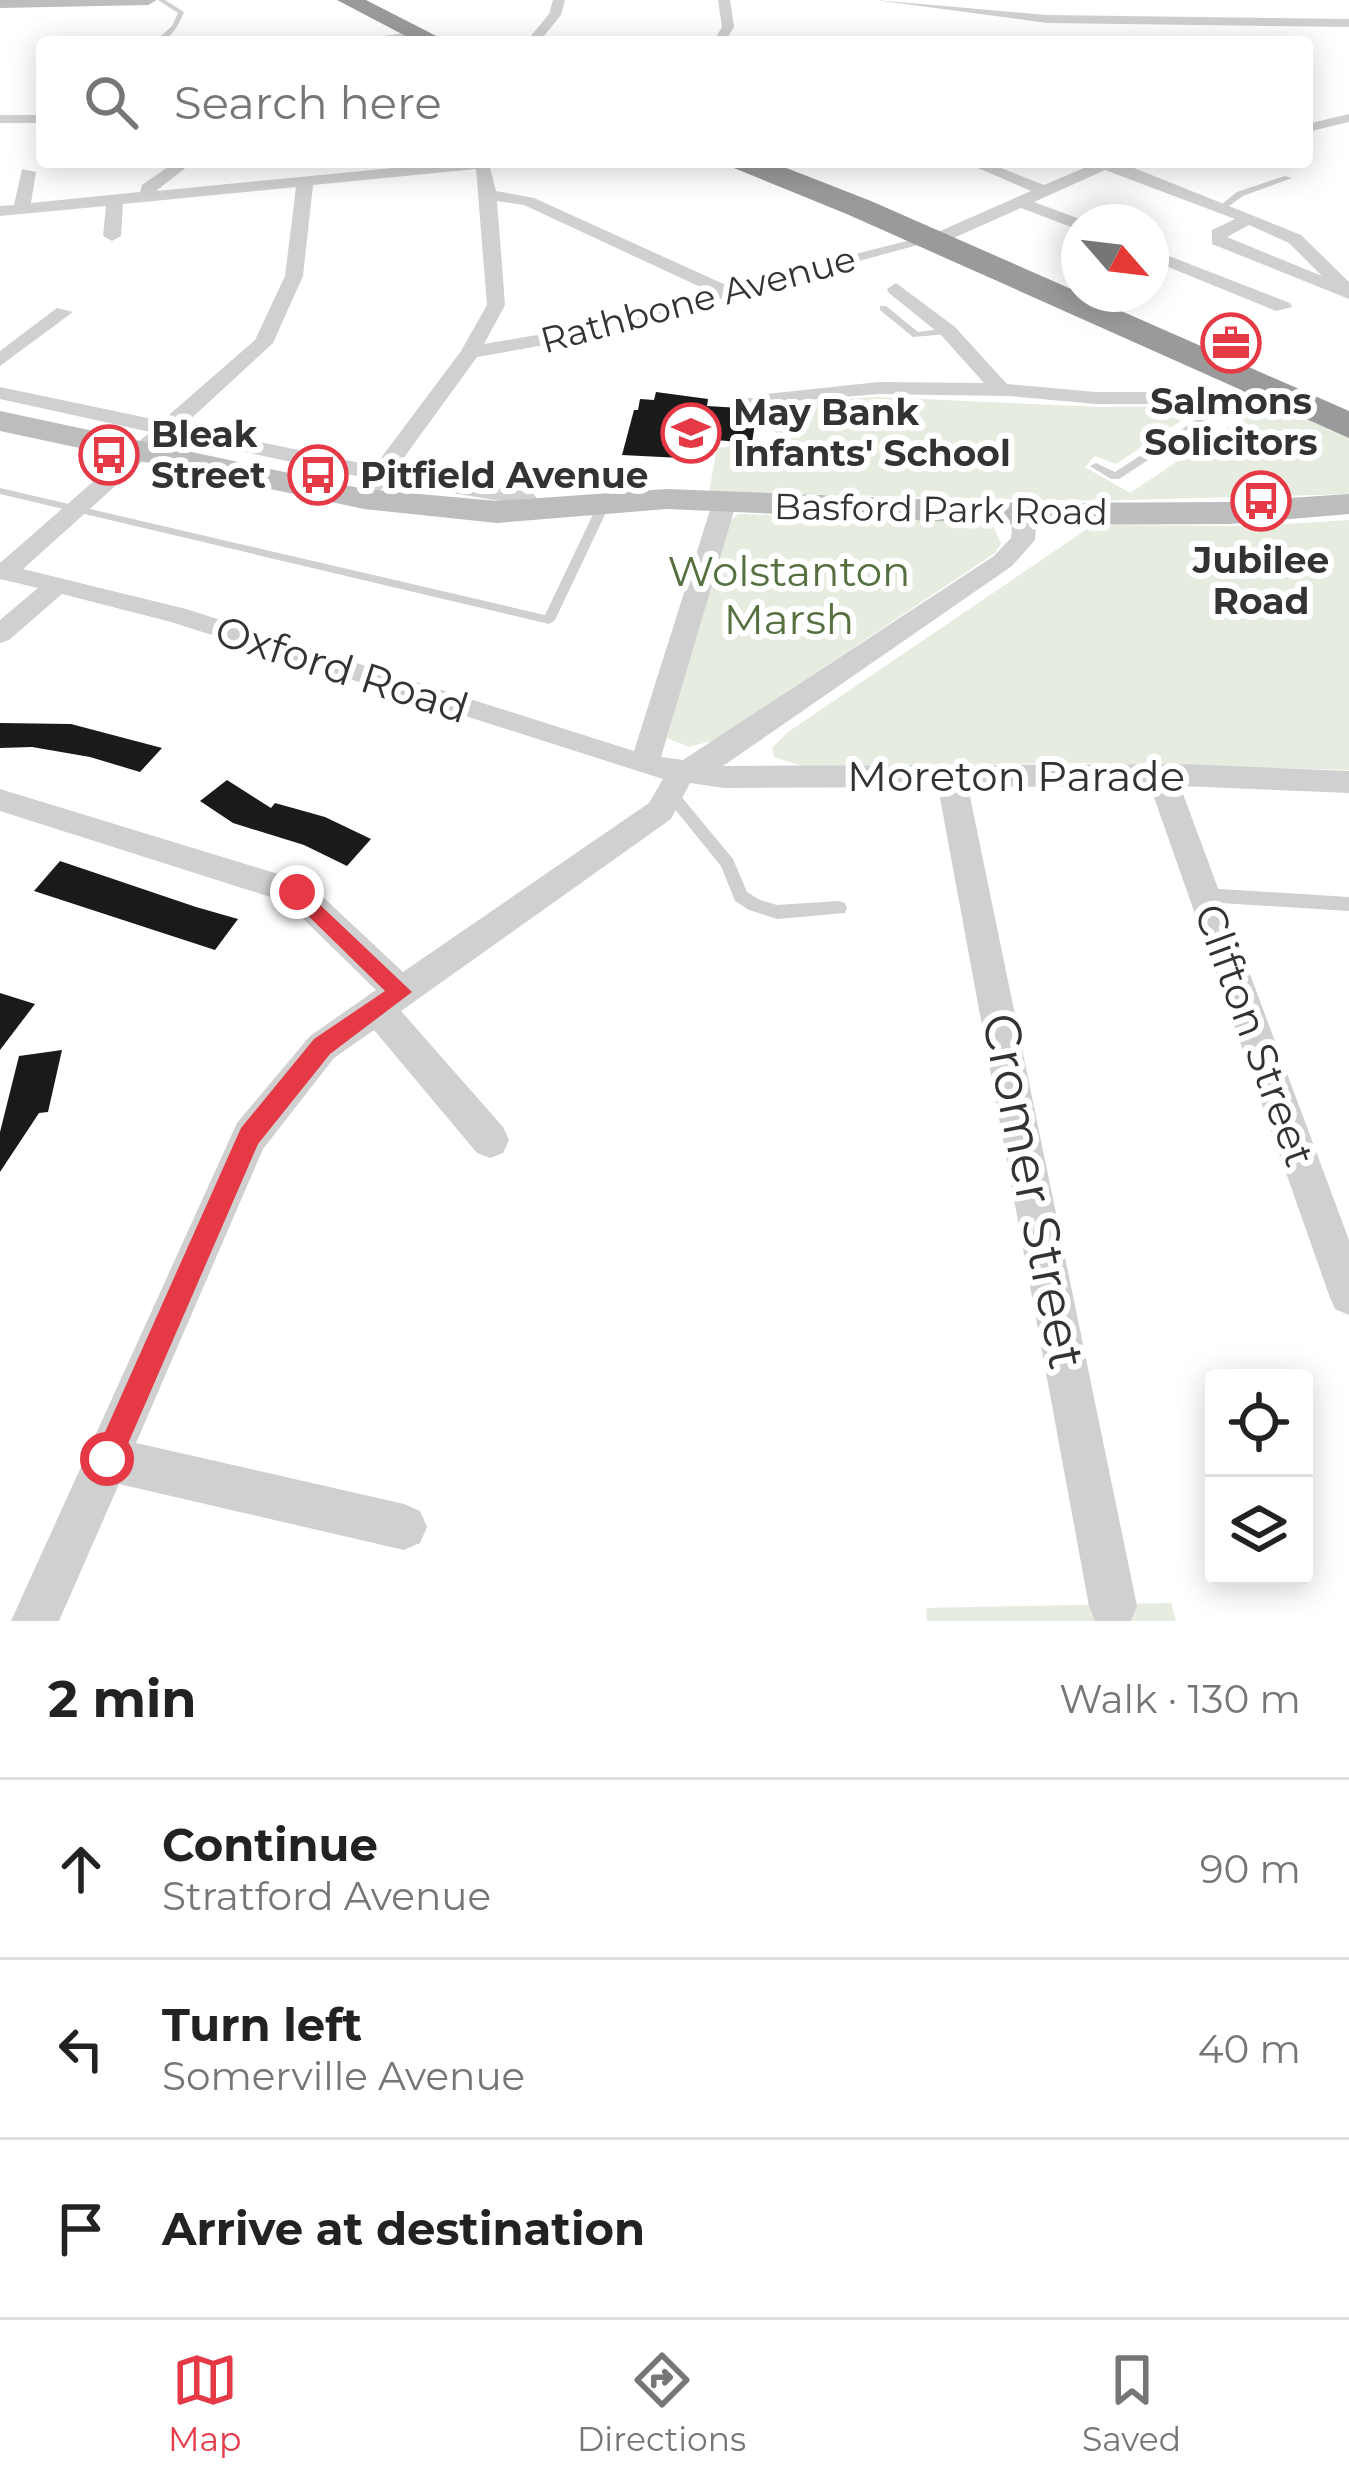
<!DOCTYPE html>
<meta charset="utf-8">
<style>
body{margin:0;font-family:Montserrat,sans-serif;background:#f2f2f2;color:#222}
.controls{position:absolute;right:36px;bottom:36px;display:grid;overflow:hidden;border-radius:12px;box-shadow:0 6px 30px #0003}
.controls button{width:108px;height:108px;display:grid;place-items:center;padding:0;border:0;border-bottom:3px solid #e0e0e0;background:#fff;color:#222;font:60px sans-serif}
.compass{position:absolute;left:1061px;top:204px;width:108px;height:108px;border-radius:50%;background:#fff;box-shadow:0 6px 30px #0003;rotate:118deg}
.stop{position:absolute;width:36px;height:36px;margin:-27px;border:9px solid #e63946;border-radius:50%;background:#fff}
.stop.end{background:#e63946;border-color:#fff;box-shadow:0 3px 12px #0008}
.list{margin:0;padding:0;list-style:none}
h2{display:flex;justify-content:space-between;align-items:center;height:156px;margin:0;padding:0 48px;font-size:51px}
h2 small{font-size:39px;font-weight:400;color:#767676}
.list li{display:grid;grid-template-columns:78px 1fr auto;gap:36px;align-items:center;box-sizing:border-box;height:180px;padding:0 48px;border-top:3px solid #e0e0e0}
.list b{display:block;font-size:45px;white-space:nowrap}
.list p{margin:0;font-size:39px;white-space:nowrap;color:#767676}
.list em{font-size:39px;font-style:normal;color:#767676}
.icon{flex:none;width:66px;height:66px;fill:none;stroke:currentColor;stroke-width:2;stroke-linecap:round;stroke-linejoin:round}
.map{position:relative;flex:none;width:1349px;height:1621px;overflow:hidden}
.search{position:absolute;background:#fff;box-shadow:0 6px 30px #0003;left:36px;right:36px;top:36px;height:132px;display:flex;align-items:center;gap:30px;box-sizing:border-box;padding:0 42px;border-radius:12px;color:#767676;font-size:45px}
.sheet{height:696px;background:#fff}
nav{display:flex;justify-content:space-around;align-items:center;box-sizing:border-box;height:168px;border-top:3px solid #e0e0e0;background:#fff;font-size:33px;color:#767676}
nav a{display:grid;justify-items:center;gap:6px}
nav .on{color:#e63946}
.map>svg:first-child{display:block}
.green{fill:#e6ecdf}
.building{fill:#1a1a1a}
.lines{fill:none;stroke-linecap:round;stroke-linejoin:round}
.lane{fill:#d0d0d0;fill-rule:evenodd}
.street{fill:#d0d0d0;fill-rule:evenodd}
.secondary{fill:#bdbdbd;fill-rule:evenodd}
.highway{fill:#9a9a9a;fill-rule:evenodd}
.route{fill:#e63946}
.labels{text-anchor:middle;stroke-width:12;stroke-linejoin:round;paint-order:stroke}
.far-street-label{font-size:36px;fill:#333;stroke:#fff}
.far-poi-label{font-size:36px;font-weight:bold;fill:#333;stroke:#fff;text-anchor:start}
.park-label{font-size:42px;fill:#56703f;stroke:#fff}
.street-label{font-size:42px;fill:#333;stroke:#fff}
.near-street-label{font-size:51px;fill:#333;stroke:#fff}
</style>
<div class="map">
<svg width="1349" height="1621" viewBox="0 0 1349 1621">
<rect width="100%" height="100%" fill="#fff"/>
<g class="green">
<polygon points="875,397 1101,407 1193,406 1197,410 1116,464 1095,456 1085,467 1130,493 1253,411 1304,416 1349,436 1349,494 1095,501 709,492 717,448 778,441 767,404"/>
<polygon points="739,514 984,521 993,526 1001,543 995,553 715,740 689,747 667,738 727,523"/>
<polygon points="1349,520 1349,770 1083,763 802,766 774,757 772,748 788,732 1093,525 1254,526"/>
<polygon points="1171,1603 1176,1621 927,1621 926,1608"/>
</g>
<g class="building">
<polygon points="656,392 708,399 707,406 757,409 752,443 703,439 702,449 682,448 681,458 622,455 634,410 638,410 640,399 654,400"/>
<polygon points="0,723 71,724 162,748 140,772 90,757 32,747 0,748"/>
<polygon points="227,780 271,808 275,803 325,817 371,839 347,866 304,845 233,823 200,801"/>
<polygon points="60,861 196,907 238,919 215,950 34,891"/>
<polygon points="0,993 35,1004 0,1050"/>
<polygon points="62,1050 48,1112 39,1113 0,1172 0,1132 19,1056"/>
</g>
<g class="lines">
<g class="lane">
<path d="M158,0H165L184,12C179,25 170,42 154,42L172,26L178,13Z"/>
<polygon points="42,81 42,85 36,83 37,82"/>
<polygon points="1285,176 1292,178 1243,196 1225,209 1218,207 1237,192"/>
<polygon points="880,306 886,306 918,332 948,328 953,331 948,334 913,337 880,310"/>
<polygon points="1206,396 1215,398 1214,417 1119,479 1111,479 1090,466 1096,463 1115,472 1205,414"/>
<polygon points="766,397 770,398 770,402 735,405 730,402 735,399"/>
<polygon points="0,488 545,615 598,504 604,501 610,504 555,620 549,624 0,494"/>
<polygon points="670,787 675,789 733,859 747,892 760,900 777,905 839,901 845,903 847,908 845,913 777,919 749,910 735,901 721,866 665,797 663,793"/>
<polygon points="1204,888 1349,897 1349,911 1204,902 1198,900 1196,895 1198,890"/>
</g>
<g class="street">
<polygon points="553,0 565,0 561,15 539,42 526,42 549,14"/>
<polygon points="718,0 730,0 734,27 725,42 713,42 722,27"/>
<polygon points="875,0 1047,15 1349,19 1349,27 1047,23"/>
<polygon points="420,31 416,38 363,42 369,38"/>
<polygon points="1349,114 1349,122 1307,132 1307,124"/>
<rect x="0" y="115" width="42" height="8"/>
<path d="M175,162H193L156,191L455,162H511L490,168L496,191L534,198L728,286L931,235L1031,191L964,162H986L1044,185L1098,162H1119L1301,235L1349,282V299L1212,244V230L1235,219L1105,170L1034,202L1085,221L1079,222V230L1021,208L938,245L925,243L562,342L477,357L395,470L533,493L544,509L540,514H524L517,504L387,482L378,494L370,496L359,489L366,478L171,436L23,569L186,609L634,751L712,504L716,499H732L736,504L661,757L683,760L994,556L1011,538L1013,514L1025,507L1037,514L1035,540L1012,566L723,766L1181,764L1349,771V793L1180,786L1349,1240V1315L1335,1309L1329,1295L1150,786L968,787L1137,1606L1131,1621H1095L1089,1606L938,787L724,788L690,783L671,819L401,1011L503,1127L509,1140L503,1153L490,1158L477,1153L374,1030L334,1058L263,1149L136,1443L404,1504L420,1511L427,1527L420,1543L404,1550L119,1484L59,1621H11L237,1123L310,1036L376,990L286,902L0,811V789L308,883L403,972L649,803L663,779L171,622L62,594L9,640L0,643V620L38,588L0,579V563L150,432L0,399V387L162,421L255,340L285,276L296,187L123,204L121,236L112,241L103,236L106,206L0,216V206L14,205L22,169L36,172L31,203L140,192L142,185ZM476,169L487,305L461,351L375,466L183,426L273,343L303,276L313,185ZM497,201L524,205L709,291L554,332L484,344L505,305ZM1249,225L1289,243L1322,276L1227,237Z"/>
<polygon points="1151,249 1290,303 1292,307 1276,311 1151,260"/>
<polygon points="896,283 955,327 1007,384 1096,392 1234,392 1258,381 1268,387 1238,404 1096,404 1009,396 879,394 759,404 756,400 766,394 879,382 984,383 941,335 889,293 887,289"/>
<polygon points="57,308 73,312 0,366 0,351"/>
</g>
<g class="secondary">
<polygon points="0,0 157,0 148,5 0,8"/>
<polygon points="0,411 364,489 497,501 667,489 1025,503 1230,502 1349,494 1349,514 1230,524 1025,525 667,509 497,523 364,509 0,431"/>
</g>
<g class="highway">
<polygon points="337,0 366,0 448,42 417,42"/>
<polygon points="729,162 771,162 871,201 1349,411 1349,438 849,215 734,168"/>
</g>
</g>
<polygon class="route" points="297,883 412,992 330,1054 258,1144 117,1469 107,1473 97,1469 93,1459 241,1128 314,1039 385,991 290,898 290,886"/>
<defs>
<symbol id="office-ring" viewBox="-11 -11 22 22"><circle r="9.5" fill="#fff" stroke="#e63946" stroke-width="1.5"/><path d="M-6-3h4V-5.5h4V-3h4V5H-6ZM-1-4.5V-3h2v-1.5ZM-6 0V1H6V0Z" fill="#e63946"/></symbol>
<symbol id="school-ring" viewBox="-11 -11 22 22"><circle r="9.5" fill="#fff" stroke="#e63946" stroke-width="1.5"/><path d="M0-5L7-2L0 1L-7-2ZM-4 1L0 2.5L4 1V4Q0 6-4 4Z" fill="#e63946"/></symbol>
<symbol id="bus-ring" viewBox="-11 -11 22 22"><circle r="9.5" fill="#fff" stroke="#e63946" stroke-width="1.5"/><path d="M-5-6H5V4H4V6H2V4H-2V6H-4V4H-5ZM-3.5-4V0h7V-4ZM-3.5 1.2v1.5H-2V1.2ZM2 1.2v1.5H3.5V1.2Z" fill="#e63946"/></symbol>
</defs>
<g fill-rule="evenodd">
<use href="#office-ring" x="1198" y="310" width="66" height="66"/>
<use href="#school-ring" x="658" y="400" width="66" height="66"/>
<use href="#bus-ring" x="76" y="422" width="66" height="66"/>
<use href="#bus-ring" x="285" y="442" width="66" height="66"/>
<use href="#bus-ring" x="1228" y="468" width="66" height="66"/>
</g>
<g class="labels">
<g class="far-street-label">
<text transform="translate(698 299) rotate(-15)" y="13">Rathbone Avenue</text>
<text transform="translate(941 509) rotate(1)" y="13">Basford Park Road</text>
</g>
<g class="far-poi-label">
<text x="1231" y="414" text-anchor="middle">Salmons<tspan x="1231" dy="41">Solicitors</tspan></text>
<text x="733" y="425">May Bank<tspan x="733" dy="41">Infants' School</tspan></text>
<text x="151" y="447">Bleak<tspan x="151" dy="41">Street</tspan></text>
<text x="360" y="488">Pitfield Avenue</text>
<text x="1261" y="573" text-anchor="middle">Jubilee<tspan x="1261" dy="41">Road</tspan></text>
</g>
<g class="park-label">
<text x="789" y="586">Wolstanton<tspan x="789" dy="48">Marsh</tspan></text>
</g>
<g class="street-label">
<text transform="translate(342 669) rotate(18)" y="15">Oxford Road</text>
<text x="1016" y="791">Moreton Parade</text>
<text transform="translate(1255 1035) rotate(70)" y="15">Clifton Street</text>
</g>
<g class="near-street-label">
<text transform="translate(1034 1191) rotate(79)" y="18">Cromer Street</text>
</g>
</g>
</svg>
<div class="controls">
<button><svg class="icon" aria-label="locate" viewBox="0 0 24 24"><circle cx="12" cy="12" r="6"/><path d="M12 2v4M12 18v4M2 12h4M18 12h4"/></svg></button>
<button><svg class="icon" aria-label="layers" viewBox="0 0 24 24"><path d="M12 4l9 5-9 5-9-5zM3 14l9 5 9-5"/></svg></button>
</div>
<svg class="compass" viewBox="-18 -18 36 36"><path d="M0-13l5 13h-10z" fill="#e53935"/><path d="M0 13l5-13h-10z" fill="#767676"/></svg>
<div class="stop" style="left:107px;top:1459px"></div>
<div class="stop end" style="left:297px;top:892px"></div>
<div class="search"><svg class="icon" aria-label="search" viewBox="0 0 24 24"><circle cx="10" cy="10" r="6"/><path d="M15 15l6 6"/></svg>Search here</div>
</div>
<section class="sheet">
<h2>2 min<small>Walk · 130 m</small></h2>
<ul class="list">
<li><svg class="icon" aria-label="ahead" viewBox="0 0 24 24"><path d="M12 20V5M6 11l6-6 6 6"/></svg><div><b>Continue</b><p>Stratford Avenue</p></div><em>90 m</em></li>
<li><svg class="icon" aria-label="left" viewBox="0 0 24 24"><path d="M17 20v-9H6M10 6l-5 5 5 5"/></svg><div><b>Turn left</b><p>Somerville Avenue</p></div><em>40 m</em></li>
<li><svg class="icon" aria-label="arrive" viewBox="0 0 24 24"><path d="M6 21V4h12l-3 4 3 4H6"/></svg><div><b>Arrive at destination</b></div></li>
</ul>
</section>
<nav>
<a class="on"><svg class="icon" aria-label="map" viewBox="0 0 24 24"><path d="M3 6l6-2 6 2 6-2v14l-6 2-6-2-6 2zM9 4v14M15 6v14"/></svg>Map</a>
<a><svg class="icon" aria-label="directions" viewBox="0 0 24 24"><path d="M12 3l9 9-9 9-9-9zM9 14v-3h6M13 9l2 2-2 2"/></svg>Directions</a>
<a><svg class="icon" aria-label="saved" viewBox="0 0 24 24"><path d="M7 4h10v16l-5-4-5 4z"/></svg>Saved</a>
</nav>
